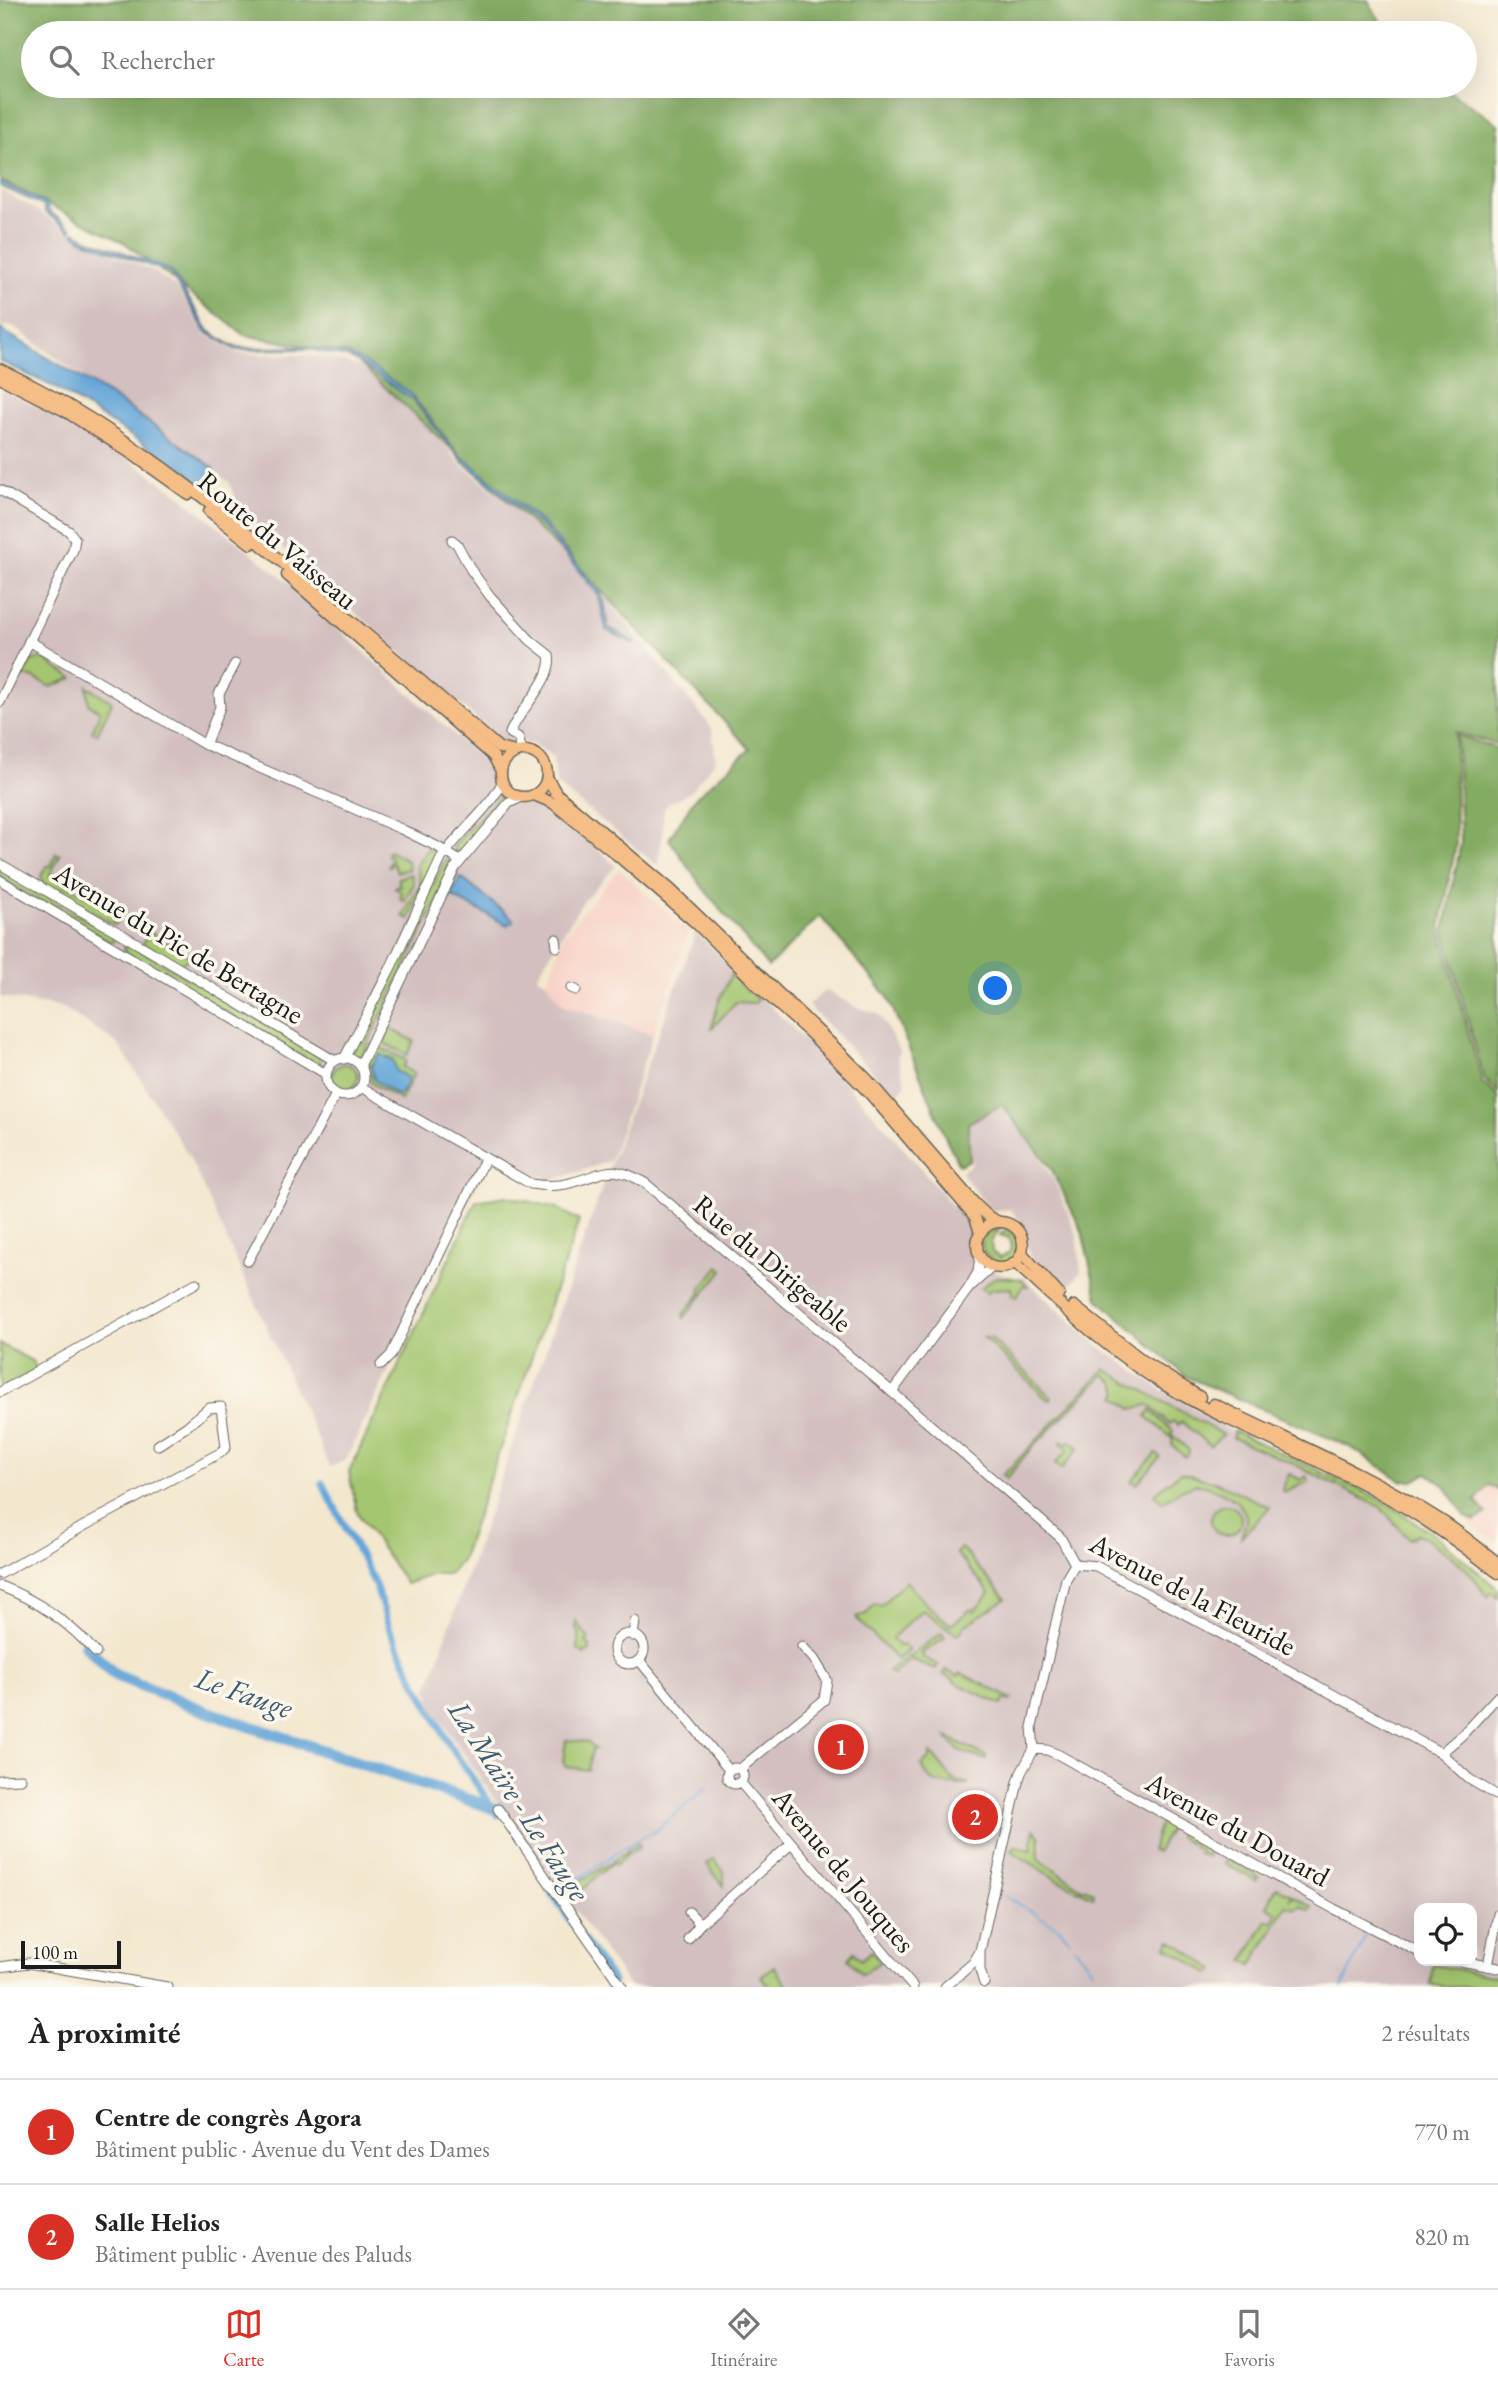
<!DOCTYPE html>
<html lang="fr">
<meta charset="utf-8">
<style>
body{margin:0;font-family:"EB Garamond",serif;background:#f6f6f6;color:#222}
.controls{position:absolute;right:21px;bottom:21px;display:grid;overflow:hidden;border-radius:14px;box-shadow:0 7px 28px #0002}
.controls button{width:63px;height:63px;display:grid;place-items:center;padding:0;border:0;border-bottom:2px solid #e0e0e0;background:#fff;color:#222;font:35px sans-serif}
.scale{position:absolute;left:21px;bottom:18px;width:100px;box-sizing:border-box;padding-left:7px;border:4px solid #1c1c1c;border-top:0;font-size:19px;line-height:24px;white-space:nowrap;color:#1c1c1c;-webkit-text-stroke:5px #fbf7ec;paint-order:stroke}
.you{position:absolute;left:996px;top:989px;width:24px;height:24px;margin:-18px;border:5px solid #fff;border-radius:50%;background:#1a73e8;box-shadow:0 0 0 10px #1a73e833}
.badge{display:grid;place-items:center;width:46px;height:46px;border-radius:50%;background:#d93025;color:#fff;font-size:23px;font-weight:700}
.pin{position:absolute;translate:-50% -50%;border:4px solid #fff;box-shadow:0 2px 7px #0006}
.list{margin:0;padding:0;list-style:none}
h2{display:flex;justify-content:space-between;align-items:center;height:91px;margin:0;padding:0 28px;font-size:30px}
h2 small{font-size:23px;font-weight:400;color:#767676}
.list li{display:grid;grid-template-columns:46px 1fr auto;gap:21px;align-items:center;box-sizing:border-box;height:105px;padding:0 28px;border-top:2px solid #e0e0e0}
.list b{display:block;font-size:26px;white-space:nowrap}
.list p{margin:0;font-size:23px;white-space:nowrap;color:#767676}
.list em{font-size:23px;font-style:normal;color:#767676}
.icon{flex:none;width:38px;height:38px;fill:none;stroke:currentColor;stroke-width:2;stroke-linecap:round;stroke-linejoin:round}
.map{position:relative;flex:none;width:1498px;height:1987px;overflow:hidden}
.search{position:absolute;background:#fff;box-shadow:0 7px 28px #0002;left:21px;right:21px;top:21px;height:77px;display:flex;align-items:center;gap:18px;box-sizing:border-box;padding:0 24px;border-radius:38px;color:#767676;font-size:26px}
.sheet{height:301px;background:#fff}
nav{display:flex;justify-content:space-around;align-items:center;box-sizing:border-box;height:98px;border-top:2px solid #e0e0e0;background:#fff;font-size:19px;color:#767676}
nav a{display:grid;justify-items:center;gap:4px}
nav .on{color:#d93025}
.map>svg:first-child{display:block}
.built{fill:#f7d1c6}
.industrial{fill:#d2bfbf;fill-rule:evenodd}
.green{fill:#a4c66f;stroke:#607146;stroke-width:2}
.forest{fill:#83ab62;stroke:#50643f;stroke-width:2}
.water{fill:#65a6d8;stroke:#40617a;stroke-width:2}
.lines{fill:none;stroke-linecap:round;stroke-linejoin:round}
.stream{stroke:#65a6d8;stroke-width:2}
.canal{stroke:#65a6d8;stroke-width:7}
.river{stroke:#65a6d8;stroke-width:12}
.minor-casing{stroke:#67635a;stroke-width:11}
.major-casing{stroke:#67635a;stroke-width:13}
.minor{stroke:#fff;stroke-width:9}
.major{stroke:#f6be87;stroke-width:10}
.labels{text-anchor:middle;stroke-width:7;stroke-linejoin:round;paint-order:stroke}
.street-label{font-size:28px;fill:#1c1c1c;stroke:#fbf7ec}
.water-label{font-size:30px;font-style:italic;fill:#3d5a71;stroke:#fbf7ec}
</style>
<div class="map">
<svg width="1498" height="1987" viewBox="0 0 1498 1987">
<rect width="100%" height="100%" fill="#fbf7ec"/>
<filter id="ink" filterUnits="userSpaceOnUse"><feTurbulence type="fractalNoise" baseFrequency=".0143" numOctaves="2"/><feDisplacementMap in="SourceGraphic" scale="14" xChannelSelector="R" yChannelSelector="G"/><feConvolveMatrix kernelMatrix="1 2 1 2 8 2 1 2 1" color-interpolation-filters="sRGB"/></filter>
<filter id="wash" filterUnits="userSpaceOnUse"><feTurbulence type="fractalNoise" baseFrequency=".00686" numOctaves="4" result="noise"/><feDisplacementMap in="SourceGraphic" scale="28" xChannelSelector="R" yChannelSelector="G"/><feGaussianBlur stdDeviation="1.57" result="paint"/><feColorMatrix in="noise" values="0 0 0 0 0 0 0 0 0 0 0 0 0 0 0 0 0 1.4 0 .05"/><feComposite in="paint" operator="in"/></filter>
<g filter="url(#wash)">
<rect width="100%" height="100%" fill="#f3e7ce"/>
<g class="built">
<polygon points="619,869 689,932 653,1035 562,1004 547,982 564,935"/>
<polygon points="1498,1476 1498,1543 1468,1522 1480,1505 1470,1495"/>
</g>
<g class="industrial">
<polygon points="0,190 34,208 76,239 155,272 176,287 205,334 236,353 323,356 358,366 412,403 460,464 529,520 559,549 604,596 712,728 716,760 690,792 670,802 664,808 662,841 657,865 556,784 553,757 531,743 505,744 241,512 229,482 12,326 0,327"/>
<polygon points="0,390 19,397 117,451 171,489 298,590 316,609 488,765 494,791 514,804 541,802 588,839 616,866 583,901 537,976 547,982 562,1004 653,1035 610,1161 554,1180 517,1170 494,1156 482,1174 346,1460 330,1467 189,1156 118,1044 64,1008 0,997"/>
<path d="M696,932L817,1052L888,1130L973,1230L969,1248L972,1257L1005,1276L1024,1278L1098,1346L1159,1388L1229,1430L1375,1506L1414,1533L1434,1543L1498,1595V1987H630L478,1775L432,1706L428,1688L605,1179ZM1419,1908H1472V1961H1419Z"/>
<polygon points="826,990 858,1008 879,1014 900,1052 897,1056 906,1084 896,1096 808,1005"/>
<polygon points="1007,1105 1055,1182 1077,1235 1081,1272 1066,1291 1029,1255 1025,1226 1010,1209 992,1212 961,1172 972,1164 969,1123"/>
</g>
<g class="green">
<polygon points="41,658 73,678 51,687 32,677 22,677 31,661"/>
<polygon points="87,686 112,702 97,734 92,732 100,711 89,705"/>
<polygon points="501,795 507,799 463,853 459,854 454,851 454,845"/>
<polygon points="427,849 434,850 438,854 437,864 409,919 403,916 421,884 416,866"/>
<polygon points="389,851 406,859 409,869 397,872 393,863 389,867 388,866 392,858 387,855"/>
<polygon points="56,853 60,855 50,875 122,916 115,925 65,896 65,891 61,888 51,890 43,885 41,876 47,866 51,866"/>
<polygon points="445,860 450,860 454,866 360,1060 349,1055"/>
<polygon points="0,869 112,935 114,939 112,943 0,878"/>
<polygon points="411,874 414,884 404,901 400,898 402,893 395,888 396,886 400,887 398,878"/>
<polygon points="148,931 189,956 190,958 178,965 143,944"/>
<polygon points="126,945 131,945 320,1056 320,1065 317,1065 125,953 124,948"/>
<polygon points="731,975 758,1000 755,1003 736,1002 711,1029 720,998"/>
<polygon points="389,1028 414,1041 407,1055 384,1043"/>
<polygon points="373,1044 404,1059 406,1061 403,1067 414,1074 401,1100 371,1083 366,1059"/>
<circle cx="345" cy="1077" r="13"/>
<polygon points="506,1196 557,1208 579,1221 461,1561 450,1574 434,1574 406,1584 357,1512 349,1472 476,1201"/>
<path d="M1000,1228L991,1242L992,1252L1000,1257L1009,1253L1011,1247L1009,1238L1000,1235L1006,1229L1015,1236L1019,1244C1013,1290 953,1242 1000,1228Z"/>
<polygon points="719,1266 723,1270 684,1318 683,1314 701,1293 700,1290"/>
<polygon points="1000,1277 1021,1279 1028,1286 1023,1286 1017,1297 1012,1295 1011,1288 991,1289 987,1293 981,1288 994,1278"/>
<polygon points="984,1338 991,1338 1051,1397 1048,1400"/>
<polygon points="0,1344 32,1361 37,1369 0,1390"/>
<polygon points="1105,1369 1223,1435 1210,1446 1182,1422 1178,1425 1173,1421 1170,1424 1148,1405 1132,1409 1116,1397 1119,1392 1115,1383 1105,1374 1029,1451 1006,1479 1002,1476"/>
<polygon points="1151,1411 1173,1431 1171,1434 1189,1450 1188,1455 1185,1457 1172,1445 1173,1439 1146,1416"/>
<path d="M1234,1431L1382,1500L1439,1538L1498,1589V1597L1492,1592L1488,1597C1478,1588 1482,1587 1475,1579C1466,1566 1432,1542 1418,1534L1409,1539L1380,1507L1292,1463L1233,1438Z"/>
<polygon points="1063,1441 1067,1444 1070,1441 1079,1448 1062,1469 1055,1464 1068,1450 1061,1443"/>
<polygon points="1156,1453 1160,1457 1137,1484 1131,1481"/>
<path d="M1181,1472L1220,1484L1270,1507L1241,1537C1242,1531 1246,1525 1246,1520C1245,1499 1213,1487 1196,1484L1181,1490L1163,1502L1154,1494Z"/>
<polygon points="1289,1474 1301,1480 1306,1476 1309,1481 1284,1493 1282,1490"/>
<circle cx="1226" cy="1520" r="15"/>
<polygon points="961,1548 1006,1599 966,1625 958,1635 922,1610 892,1638 898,1646 902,1645 909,1650 897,1660 856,1618 866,1614 875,1604 880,1606 906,1581 927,1605 951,1625 971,1609 974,1611 990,1593 956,1553"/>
<polygon points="1112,1556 1149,1578 1142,1580 1115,1565 1112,1560"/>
<polygon points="576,1622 589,1639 586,1642 590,1646 590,1651 585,1651 585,1654 578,1650 579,1632 575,1628"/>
<polygon points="942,1633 945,1638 922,1653 923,1657 938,1665 935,1669 911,1659 893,1675 888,1671"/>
<polygon points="945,1670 958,1676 961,1673 1012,1699 1010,1701 1004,1700 1002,1705 998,1703 954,1682 954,1680 943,1674"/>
<path d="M947,1737L986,1756V1759C969,1756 956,1751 947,1737Z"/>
<polygon points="566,1740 588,1742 595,1749 592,1749 588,1770 566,1767 563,1762"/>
<path d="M931,1753L954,1781L968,1783V1785C947,1784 928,1787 922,1765L929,1759Z"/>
<polygon points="1161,1820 1171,1826 1157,1852 1151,1851"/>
<polygon points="1034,1829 1040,1837 1038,1858 1080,1887 1094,1892 1093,1897 1056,1879 1012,1851 1015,1846 1031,1850"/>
<polygon points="1180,1831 1214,1850 1213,1852 1209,1852 1207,1856 1198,1853 1200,1850 1193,1847 1194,1845 1178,1836"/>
<polygon points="638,1843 640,1847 626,1855 616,1865 614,1862 577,1893 571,1887 613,1861"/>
<polygon points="1227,1858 1259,1877 1256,1881 1224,1863"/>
<polygon points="714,1859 724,1872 724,1886 707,1864"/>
<polygon points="1277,1887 1292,1895 1289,1901 1293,1896 1312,1906 1310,1910 1300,1905 1296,1909 1286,1906 1252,1965 1244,1960 1267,1920 1273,1921 1277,1913 1267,1906"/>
<polygon points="1171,1940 1215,1970 1211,1974 1167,1947"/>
<polygon points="871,1951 880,1962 862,1974 848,1959 854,1952 861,1960"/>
<polygon points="1433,1965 1498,1977 1498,1987 1446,1987 1430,1984"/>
<polygon points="774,1966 788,1987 770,1987 761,1976"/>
</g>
<g class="forest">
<polygon points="0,0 1368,0 1387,33 33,33 33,86 1442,86 1498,124 1498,745 1455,732 1456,844 1440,928 1482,1082 1498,1097 1498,1490 1489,1485 1475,1501 1486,1513 1475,1521 1466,1517 1444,1485 1427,1473 1413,1481 1402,1481 1350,1447 1187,1377 1098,1299 1082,1231 1051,1168 1002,1105 968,1123 970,1160 959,1165 945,1136 888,997 820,916 768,967 703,888 669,839 695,798 750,749 581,569 349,354 244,335 125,243 0,180"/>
<polygon points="1457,735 1498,749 1498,1093 1484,1079 1444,931 1461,842"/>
</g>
<g class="water">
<polygon points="0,182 47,204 49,211 72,229 71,232 45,212 44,206 0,186"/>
<polygon points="75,232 85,238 171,270 209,331 233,346 244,348 309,347 348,355 361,360 410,393 460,455 545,525 601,593 604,601 608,627 635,642 633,644 606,630 599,596 544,528 463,462 413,400 360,363 349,358 308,349 236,350 206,332 170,273 84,241 73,234"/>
<polygon points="0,329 110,395 214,468 209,494 144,444 54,387 0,361"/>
<polygon points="460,877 513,919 513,922 507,925 451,896"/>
<polygon points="379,1054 393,1060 396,1071 407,1077 408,1080 401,1094 397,1095 374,1080 371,1066"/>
</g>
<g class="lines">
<g class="stream">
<polyline points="493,1808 499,1803 502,1808"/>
<polyline points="572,1883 625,1847 658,1829 706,1788"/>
<polyline points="1003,1895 1059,1928 1070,1940"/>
<polyline points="1075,1947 1093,1970"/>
<polyline points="1100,1979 1106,1987"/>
<polyline points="1342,1987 1366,1935"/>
</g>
<g class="canal">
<polyline points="322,1483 375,1584 390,1630 414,1679 450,1746 498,1815"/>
<polyline points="550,1891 613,1982"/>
</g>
<polyline class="river" points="85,1645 115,1675 205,1711 493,1808"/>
</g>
</g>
<g filter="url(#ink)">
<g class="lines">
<defs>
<g id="minor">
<polyline points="0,490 69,531 75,539 73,550 0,702"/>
<path d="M452,540L457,544L471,570L490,596L530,640L549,655C554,680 519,709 510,733L518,737L522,751"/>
<polyline points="29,641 202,743 401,829 438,847 460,861"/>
<polyline points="205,745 220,707 219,694 235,664"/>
<polyline points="0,864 123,935 335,1061"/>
<polyline points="0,880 326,1074"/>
<polyline points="556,939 557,947"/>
<polyline points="571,988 576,990"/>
<circle cx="345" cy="1077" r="19"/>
<path d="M344,1059L390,969L441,859C459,832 487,812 502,783"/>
<polyline points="360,1066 455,868 509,803 522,797"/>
<path d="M361,1087L531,1184C544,1186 556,1187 570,1183C605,1174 610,1162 645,1183L892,1392L1060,1537L1075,1564"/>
<polyline points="980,1256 978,1272 969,1288 992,1267"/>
<polyline points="248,1261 336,1094"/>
<polyline points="381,1365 391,1355 485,1159"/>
<polyline points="0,1392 196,1283"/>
<polyline points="892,1392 969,1288"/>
<polyline points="1075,1564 1096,1566 1441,1753 1462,1735 1498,1696"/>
<polyline points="0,1574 84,1526 220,1453 226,1447 221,1407 209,1408 186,1427 158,1445"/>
<path d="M0,1586C39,1601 69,1622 96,1653"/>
<circle cx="629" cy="1649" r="15"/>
<polyline points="633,1636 635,1621"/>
<polyline points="639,1660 729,1770"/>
<polyline points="1034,1749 1047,1750 1059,1755 1334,1909 1419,1952"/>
<polyline points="1441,1753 1469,1779 1498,1796"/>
<circle cx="735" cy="1776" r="8"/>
<polyline points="740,1769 824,1700 827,1680 814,1659 802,1646"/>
<polyline points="0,1780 21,1779"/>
<polyline points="740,1782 913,1987"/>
<polyline points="498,1809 622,1987"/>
<polyline points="689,1912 700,1924"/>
<polyline points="688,1939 700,1924 791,1844"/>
<polyline points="1461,1961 1498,1968"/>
<polyline points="1488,1966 1498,1914"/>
<polyline points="0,1967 28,1963 167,1987"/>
<polyline points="984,1983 980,1970 980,1951 1018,1782 1021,1773 1034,1749 1032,1727 1066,1579 1075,1564"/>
<polyline points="945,1987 973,1963 979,1953"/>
</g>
<g id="major">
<path d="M0,369C116,424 212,502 309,585C372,639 436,693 499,748L516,752"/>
<polyline points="0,378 65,411 132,454 188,494"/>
<polyline points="209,511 251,544"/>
<polyline points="287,575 493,756 501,771"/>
<circle cx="524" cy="774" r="23"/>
<polyline points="547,777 556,793 670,889 844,1056 867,1079 975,1204 989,1217 999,1222"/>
<polyline points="534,795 553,803 617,855 697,924 762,990 811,1034 871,1095 958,1197 975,1217 980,1233"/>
<circle cx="1000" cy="1245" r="23"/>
<polyline points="1022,1253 1059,1294"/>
<path d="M1015,1263C1064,1307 1111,1354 1168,1387C1242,1431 1324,1459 1397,1503C1433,1524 1466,1548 1498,1573"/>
<polyline points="1074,1306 1146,1363 1200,1397"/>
<path d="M1214,1404C1291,1442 1370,1475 1442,1521C1462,1534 1480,1549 1498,1563"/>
</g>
</defs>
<use href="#minor" class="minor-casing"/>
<use href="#major" class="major-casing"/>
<use href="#minor" class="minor"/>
<use href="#major" class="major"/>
</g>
</g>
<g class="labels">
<g class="street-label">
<text transform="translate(278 540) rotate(40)" y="10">Route du Vaisseau</text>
<text transform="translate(179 943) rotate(31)" y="10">Avenue du Pic de Bertagne</text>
<text transform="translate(773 1263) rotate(40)" y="10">Rue du Dirigeable</text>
<text transform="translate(1193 1594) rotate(28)" y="10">Avenue de la Fleuride</text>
<text transform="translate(1238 1829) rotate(29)" y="10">Avenue du Douard</text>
<text transform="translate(844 1870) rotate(50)" y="10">Avenue de Jouques</text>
</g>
<g class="water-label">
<text transform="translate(244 1693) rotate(19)" y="10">Le Fauge</text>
<text transform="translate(519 1801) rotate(57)" y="10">La Maïre - Le Fauge</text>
</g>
</g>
</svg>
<div class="controls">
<button><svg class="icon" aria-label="locate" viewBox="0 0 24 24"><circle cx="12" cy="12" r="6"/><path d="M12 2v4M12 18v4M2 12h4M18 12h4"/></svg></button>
</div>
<div class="scale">100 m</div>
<div class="you"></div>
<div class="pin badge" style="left:841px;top:1747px">1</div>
<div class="pin badge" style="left:975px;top:1817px">2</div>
<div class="search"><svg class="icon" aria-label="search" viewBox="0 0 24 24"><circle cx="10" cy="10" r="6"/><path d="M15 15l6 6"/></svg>Rechercher</div>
</div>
<section class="sheet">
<h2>À proximité<small>2 résultats</small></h2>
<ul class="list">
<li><span class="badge">1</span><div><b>Centre de congrès Agora</b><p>Bâtiment public · Avenue du Vent des Dames</p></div><em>770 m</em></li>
<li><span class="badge">2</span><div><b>Salle Helios</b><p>Bâtiment public · Avenue des Paluds</p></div><em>820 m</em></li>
</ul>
</section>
<nav>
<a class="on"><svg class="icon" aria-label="map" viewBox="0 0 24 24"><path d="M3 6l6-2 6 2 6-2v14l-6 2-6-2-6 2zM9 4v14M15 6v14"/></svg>Carte</a>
<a><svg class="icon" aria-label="directions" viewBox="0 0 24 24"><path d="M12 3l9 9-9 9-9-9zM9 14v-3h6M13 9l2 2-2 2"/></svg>Itinéraire</a>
<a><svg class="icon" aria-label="saved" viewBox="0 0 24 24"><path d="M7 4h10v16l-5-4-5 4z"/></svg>Favoris</a>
</nav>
